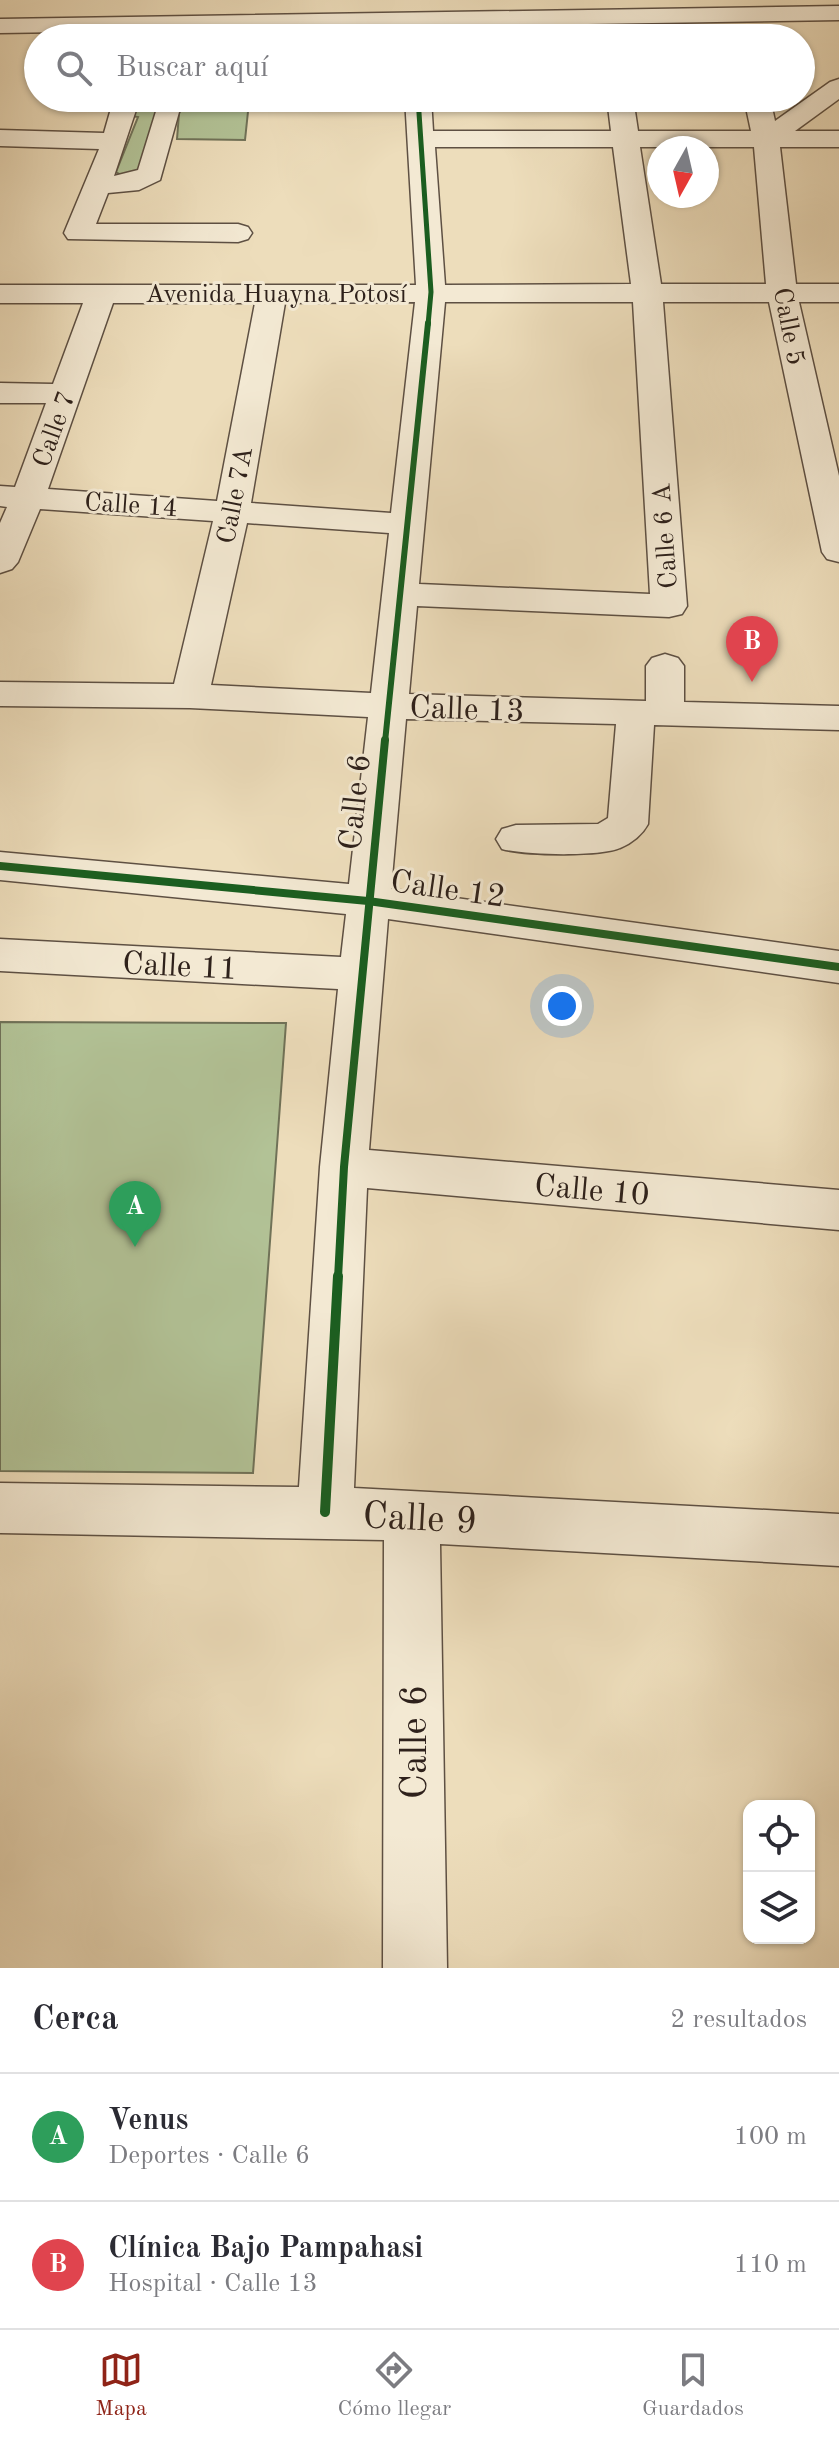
<!DOCTYPE html>
<html lang="es">
<meta charset="utf-8">
<style>
body{margin:0;font-family:"Old Standard TT",serif;background:#f2f2f3;color:#2b2b33}
.controls{position:absolute;right:24px;bottom:24px;display:grid;overflow:hidden;border-radius:16px;box-shadow:0 2px 6px #0004}
.controls button{width:72px;height:72px;display:grid;place-items:center;padding:0;border:0;border-bottom:2px solid #e1e1e2;background:#fff;color:#2b2b33;font:40px sans-serif}
.compass{position:absolute;left:647px;top:136px;width:72px;height:72px;border-radius:50%;background:#fff;box-shadow:0 2px 6px #0004;rotate:188deg}
.you{position:absolute;left:562px;top:1006px;width:28px;height:28px;margin:-20px;border:6px solid #fff;border-radius:50%;background:#1a73e8;box-shadow:0 0 0 12px #1a73e833}
.badge{display:grid;place-items:center;width:52px;height:52px;border-radius:50%;background:#8f2418;color:#fff;font-size:26px;font-weight:700}
.pin{position:absolute;translate:-50% -66px;filter:drop-shadow(0 2px 4px #0008)}
.pin::after{content:'';position:absolute;top:42px;width:28px;height:24px;background:inherit;clip-path:polygon(0 0,100% 0,50% 100%)}
.list{margin:0;padding:0;list-style:none}
h2{display:flex;justify-content:space-between;align-items:center;height:104px;margin:0;padding:0 32px;font-size:34px}
h2 small{font-size:26px;font-weight:400;color:#7c7c81}
.list li{display:grid;grid-template-columns:52px 1fr auto;gap:24px;align-items:center;box-sizing:border-box;height:128px;padding:0 32px;border-top:2px solid #e1e1e2}
.list b{display:block;font-size:30px;white-space:nowrap}
.list p{margin:0;font-size:26px;white-space:nowrap;color:#7c7c81}
.list em{font-size:26px;font-style:normal;color:#7c7c81}
.icon{flex:none;width:44px;height:44px;fill:none;stroke:currentColor;stroke-width:2;stroke-linecap:round;stroke-linejoin:round}
.map{position:relative;flex:none;width:839px;height:1968px;overflow:hidden}
.search{position:absolute;background:#fff;box-shadow:0 2px 6px #0004;left:24px;right:24px;top:24px;height:88px;display:flex;align-items:center;gap:20px;box-sizing:border-box;padding:0 28px;border-radius:44px;color:#7c7c81;font-size:30px}
.sheet{height:360px;background:#fff}
nav{display:flex;justify-content:space-around;align-items:center;box-sizing:border-box;height:112px;border-top:2px solid #e1e1e2;background:#fff;font-size:22px;color:#7c7c81}
nav a{display:grid;justify-items:center;gap:4px}
nav .on{color:#8f2418}
.map>svg:first-child{display:block}
.green{fill:#b2c296;stroke:#707258;stroke-width:2}
.lines{fill:none;stroke-linecap:round;stroke-linejoin:round}
.minor-casing{stroke:#5e5043;stroke-width:3}
.minor{fill:#f3e9d3;fill-rule:evenodd}
.cycleway-far3-casing{stroke:#f3e9d3;stroke-width:8}
.cycleway-far2-casing{stroke:#f3e9d3;stroke-width:10}
.cycleway-far1-casing{stroke:#f3e9d3;stroke-width:13}
.cycleway-casing{stroke:#f3e9d3;stroke-width:15}
.cycleway-far3{stroke:#1b5e20;stroke-width:5}
.cycleway-far2{stroke:#1b5e20;stroke-width:6}
.cycleway-far1{stroke:#1b5e20;stroke-width:8}
.cycleway{stroke:#1b5e20;stroke-width:10}
.labels{text-anchor:middle;stroke-width:6;stroke-linejoin:round;paint-order:stroke}
.far-street-label{font-size:26px;fill:#2e211b;stroke:#f3e9d3}
.street-label{font-size:32px;fill:#2e211b;stroke:#f3e9d3}
.near-street-label{font-size:38px;fill:#2e211b;stroke:#f3e9d3}
</style>
<div class="map">
<svg width="839" height="1968" viewBox="0 0 839 1968">
<rect width="100%" height="100%" fill="#edddbb"/>
<filter id="stains"><feTurbulence type="fractalNoise" baseFrequency=".0025" numOctaves="4"/><feColorMatrix values="0 0 0 0 .2 0 0 0 0 .09 0 0 0 0 .02 0 0 0 .5 -.17"/></filter>
<radialGradient id="worn" r=".72"><stop offset=".6" stop-color="#630" stop-opacity="0"/><stop offset="1" stop-color="#630" stop-opacity=".3"/></radialGradient>
<g class="green">
<polygon points="157,28 234,28 236,38 154,38"/>
<polygon points="136,98 173,98 140,172 123,176 116,172 138,117 131,116"/>
<polygon points="180,101 249,102 245,140 177,139"/>
<polygon points="0,1022 286,1023 253,1473 0,1471"/>
</g>
<g class="lines">
<defs>
<g id="minor">
<polygon points="839,6 839,20 0,33 0,19"/>
<path d="M839,79V99L795,131H839V147H780L796,284H839V302H799L839,476V562L827,559L822,552L769,302H663L687,606L682,614L669,617L417,606L409,694L646,701V666L652,658L665,654L678,658L684,666V702L839,706V730L654,725L648,824C642,835 632,843 620,848C600,857 523,855 502,849L496,839L502,829L516,825L598,824L608,818L616,724L406,719L391,889L839,951V983L388,919L369,1150L839,1190V1230L367,1188L354,1488L839,1514V1566L440,1544L447,1968H383L384,1540L0,1533V1483L299,1487L320,1167L338,989L0,971V939L341,957L346,914L0,880V852L349,884L368,717L190,708L0,706V682L174,684L213,521L40,509L18,562L12,569L0,573V523L7,507L0,506V486L15,487L46,403H0V383L53,384L83,303H0V285H416L405,98H431L433,131H611L607,98H633L638,131H751L744,98H770L775,121L830,82ZM435,147H613L631,284L445,285ZM640,147H754L766,284H661ZM415,302L391,513L251,503L285,303ZM445,302H633L650,594L419,584ZM113,303H255L217,501L48,489ZM247,523L389,533L371,693L211,685Z"/>
<polygon points="114,98 140,98 114,176 138,170 158,105 164,98 192,98 179,112 160,180 139,190 108,193 96,224 238,224 248,227 252,233 248,239 238,242 68,239 64,233 99,149 0,146 0,130 104,133"/>
</g>
</defs>
<use href="#minor" class="minor-casing"/>
<use href="#minor" class="minor"/>
<defs>
<polyline id="cycleway-far3" points="418,98 431,292 428,325"/>
<polyline id="cycleway-far2" points="385,742 428,323"/>
<g id="cycleway-far1">
<polyline points="0,866 368,901 839,967"/>
<polyline points="338,1278 344,1167 385,740"/>
</g>
<polyline id="cycleway" points="325,1512 338,1276"/>
</defs>
<use href="#cycleway-far3" class="cycleway-far3-casing"/>
<use href="#cycleway-far2" class="cycleway-far2-casing"/>
<use href="#cycleway-far1" class="cycleway-far1-casing"/>
<use href="#cycleway" class="cycleway-casing"/>
<use href="#cycleway-far3" class="cycleway-far3"/>
<use href="#cycleway-far2" class="cycleway-far2"/>
<use href="#cycleway-far1" class="cycleway-far1"/>
<use href="#cycleway" class="cycleway"/>
</g>
<g class="labels">
<g class="far-street-label">
<text x="276" y="302">Avenida Huayna Potosí</text>
<text transform="translate(790 326) rotate(79)" y="9">Calle 5</text>
<text transform="translate(53 429) rotate(-70)" y="9">Calle 7</text>
<text transform="translate(234 495) rotate(-79)" y="9">Calle 7A</text>
<text transform="translate(131 504) rotate(4)" y="9">Calle 14</text>
<text transform="translate(664 536) rotate(-94)" y="9">Calle 6 A</text>
</g>
<g class="street-label">
<text transform="translate(467 708) rotate(2)" y="11">Calle 13</text>
<text transform="translate(354 802) rotate(-84)" y="11">Calle 6</text>
<text transform="translate(448 888) rotate(8)" y="11">Calle 12</text>
<text transform="translate(180 965) rotate(3)" y="11">Calle 11</text>
<text transform="translate(592 1189) rotate(5)" y="11">Calle 10</text>
</g>
<g class="near-street-label">
<text transform="translate(420 1517) rotate(3)" y="13">Calle 9</text>
<text transform="translate(413 1742) rotate(-90)" y="13">Calle 6</text>
</g>
</g>
<rect width="100%" height="100%" filter="url(#stains)"/>
<rect width="100%" height="100%" fill="url(#worn)"/>
</svg>
<div class="controls">
<button><svg class="icon" aria-label="locate" viewBox="0 0 24 24"><circle cx="12" cy="12" r="6"/><path d="M12 2v4M12 18v4M2 12h4M18 12h4"/></svg></button>
<button><svg class="icon" aria-label="layers" viewBox="0 0 24 24"><path d="M12 4l9 5-9 5-9-5zM3 14l9 5 9-5"/></svg></button>
</div>
<svg class="compass" viewBox="-18 -18 36 36"><path d="M0-13l5 13h-10z" fill="#e53935"/><path d="M0 13l5-13h-10z" fill="#7c7c81"/></svg>
<div class="you"></div>
<div class="pin badge" style="left:135px;top:1247px;background:#2e9e5b">A</div>
<div class="pin badge" style="left:752px;top:682px;background:#e0444e">B</div>
<div class="search"><svg class="icon" aria-label="search" viewBox="0 0 24 24"><circle cx="10" cy="10" r="6"/><path d="M15 15l6 6"/></svg>Buscar aquí</div>
</div>
<section class="sheet">
<h2>Cerca<small>2 resultados</small></h2>
<ul class="list">
<li><span class="badge" style="background:#2e9e5b">A</span><div><b>Venus</b><p>Deportes · Calle 6</p></div><em>100 m</em></li>
<li><span class="badge" style="background:#e0444e">B</span><div><b>Clínica Bajo Pampahasi</b><p>Hospital · Calle 13</p></div><em>110 m</em></li>
</ul>
</section>
<nav>
<a class="on"><svg class="icon" aria-label="map" viewBox="0 0 24 24"><path d="M3 6l6-2 6 2 6-2v14l-6 2-6-2-6 2zM9 4v14M15 6v14"/></svg>Mapa</a>
<a><svg class="icon" aria-label="directions" viewBox="0 0 24 24"><path d="M12 3l9 9-9 9-9-9zM9 14v-3h6M13 9l2 2-2 2"/></svg>Cómo llegar</a>
<a><svg class="icon" aria-label="saved" viewBox="0 0 24 24"><path d="M7 4h10v16l-5-4-5 4z"/></svg>Guardados</a>
</nav>
